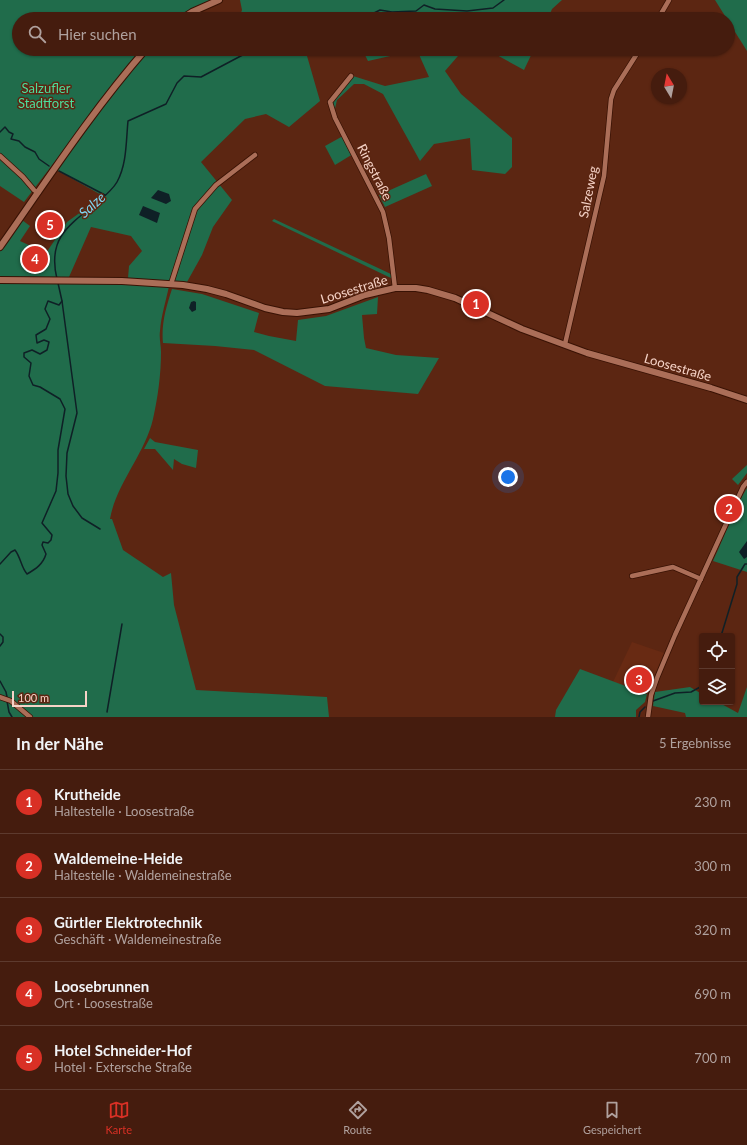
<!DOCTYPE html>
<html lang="de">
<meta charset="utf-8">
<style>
body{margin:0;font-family:Lato,sans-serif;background:#4c2517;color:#f1f3f6}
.controls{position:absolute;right:12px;bottom:12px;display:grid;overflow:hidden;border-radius:4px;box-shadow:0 1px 3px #0004}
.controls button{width:36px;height:36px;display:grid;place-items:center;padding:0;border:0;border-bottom:1px solid #5d3a2e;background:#451c0e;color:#f1f3f6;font:20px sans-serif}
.compass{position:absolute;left:651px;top:68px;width:36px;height:36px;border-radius:50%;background:#451c0e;box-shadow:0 1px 3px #0004;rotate:350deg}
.scale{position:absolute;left:12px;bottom:10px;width:75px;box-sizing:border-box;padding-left:4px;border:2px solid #f6d3c7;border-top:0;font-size:11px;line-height:14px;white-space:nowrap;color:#f6d3c7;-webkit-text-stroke:3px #5c2612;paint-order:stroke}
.you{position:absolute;left:508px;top:477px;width:14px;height:14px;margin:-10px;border:3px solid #fff;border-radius:50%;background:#1a73e8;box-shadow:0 0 0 6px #1a73e833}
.badge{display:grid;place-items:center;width:26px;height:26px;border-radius:50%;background:#d93025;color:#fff;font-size:13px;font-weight:700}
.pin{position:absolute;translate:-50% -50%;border:2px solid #fff;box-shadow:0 1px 4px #0006}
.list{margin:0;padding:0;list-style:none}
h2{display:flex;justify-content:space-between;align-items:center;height:52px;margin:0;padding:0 16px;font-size:17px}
h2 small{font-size:13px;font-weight:400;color:#b0a19e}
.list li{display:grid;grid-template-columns:26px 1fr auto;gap:12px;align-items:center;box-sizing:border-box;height:64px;padding:0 16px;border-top:1px solid #5d3a2e}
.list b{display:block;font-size:15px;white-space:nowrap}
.list p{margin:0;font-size:13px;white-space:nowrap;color:#b0a19e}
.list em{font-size:13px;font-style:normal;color:#b0a19e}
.icon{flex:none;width:22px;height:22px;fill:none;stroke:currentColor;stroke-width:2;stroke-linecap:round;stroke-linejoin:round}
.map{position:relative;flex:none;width:747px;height:717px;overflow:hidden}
.search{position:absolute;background:#451c0e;box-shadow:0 1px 3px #0004;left:12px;right:12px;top:12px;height:44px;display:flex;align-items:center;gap:10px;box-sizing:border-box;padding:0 14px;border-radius:22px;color:#b0a19e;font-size:15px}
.sheet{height:372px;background:#451c0e}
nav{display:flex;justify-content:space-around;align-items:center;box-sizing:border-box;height:56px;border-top:1px solid #5d3a2e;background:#451c0e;font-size:11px;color:#b0a19e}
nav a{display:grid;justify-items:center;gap:2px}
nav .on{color:#d93025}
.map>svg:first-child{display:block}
.built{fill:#682a13}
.green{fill:#206c4b}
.water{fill:#0f2026}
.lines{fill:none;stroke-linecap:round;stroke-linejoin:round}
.stream{stroke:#0f2026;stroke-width:1.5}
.street-casing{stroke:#391204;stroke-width:6}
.secondary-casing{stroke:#391204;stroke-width:8}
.street{stroke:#ab6e58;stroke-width:4.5}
.secondary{stroke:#ab6e58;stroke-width:6}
.labels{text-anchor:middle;stroke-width:3;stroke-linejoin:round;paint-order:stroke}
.park-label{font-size:13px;fill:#4cdf9d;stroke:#5c2612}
.street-label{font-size:13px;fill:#f6d3c7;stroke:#5c2612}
.water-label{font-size:14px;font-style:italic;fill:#7fd7f3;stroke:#5c2612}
</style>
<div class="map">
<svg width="747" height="717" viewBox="0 0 747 717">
<rect width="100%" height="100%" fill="#5c2612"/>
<polygon class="built" points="632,642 664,653 647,694 613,682"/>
<g class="green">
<polygon points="0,0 213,0 188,12 178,19 19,19 19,49 142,49 126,68 24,202 0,186"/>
<polygon points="240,0 562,0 552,9 548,19 239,19 242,10"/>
<polygon points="715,0 747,0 747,51"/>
<polygon points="152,49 305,49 320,101 289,127 266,114 245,119 201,162 232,200 213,227 202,255 187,282 128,278 129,266 142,251 131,236 91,227 69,277 5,278 0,276 0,251 22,220 30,226 20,241 46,253 67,222 103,196 57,170 119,86 143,56"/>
<polygon points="362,49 464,49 445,71 461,94 512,138 512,167 505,174 472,170 470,138 434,144 420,161 383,94 364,84 354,84 337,100 334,113 332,103 353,76 385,86 429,77 417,50 368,61"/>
<polygon points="486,49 534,49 524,70"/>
<polygon points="343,136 353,154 335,165 325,146"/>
<polygon points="426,174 432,186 385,207 379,195"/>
<polygon points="274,219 393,275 393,279 272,221"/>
<path d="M0,283L132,284L169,286C166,301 161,316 160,331C159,338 161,345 161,352C161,374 158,397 153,419C145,454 116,484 110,519H112L123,550L163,577L171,573L174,605L196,690L327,697L329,717H0Z"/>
<path d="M172,289L202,294L259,313L254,332L269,336L296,341L298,320L326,316L378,297L377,314L362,315L364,338L366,348L396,355L439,358L418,394L325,386L254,350L215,346L163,343C161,325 166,307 172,289Z"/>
<polygon points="150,438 155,442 198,450 196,468 182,464 174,459 173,470 155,449 144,449"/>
<polygon points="747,465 747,473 738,485 732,479"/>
<polygon points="747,488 747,572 713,561 740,500"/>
<polygon points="580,669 647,694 645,702 636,710 636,717 555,717 556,710"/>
<polygon points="690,687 702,694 702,702 718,702 738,713 747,687 747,717 686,717 685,713 653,706 655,692"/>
</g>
<g class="water">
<polygon points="158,190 169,194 171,201 166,204 151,198"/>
<polygon points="143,206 160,213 157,223 139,215"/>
<polygon points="194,301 196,302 196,310 192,312 189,308 191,302"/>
<polygon points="747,541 747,557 744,559 739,552"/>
</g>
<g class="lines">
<g class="stream">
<polyline points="293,19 299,17 310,19"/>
<polyline points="371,19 374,13 380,10 392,12 416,11 424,5 435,9 467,11 493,8 504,0"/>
<polyline points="0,132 5,127 9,132 13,134 11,139 19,141 25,147 35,152 39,159 49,166"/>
<polyline points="59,171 105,195"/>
<path d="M57,279C47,238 69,225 98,202C105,196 113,189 117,182C127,164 126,141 128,121L166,104L177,83L184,76L201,77L254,49"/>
<polyline points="62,301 77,413 67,453 66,476 68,494 73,506 82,518 100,529"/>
<path d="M0,564L11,552L15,550C21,558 21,567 27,574C36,569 43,564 46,554L42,545L43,542L48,543L51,540L52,535L42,523L56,491L58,473V450L65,409L60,399L40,387L33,385L29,376L31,363L24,357V353L32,350L40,354L47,350L49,342L44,340L37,343L36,335L46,329L50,319L45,309L48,301L59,305L62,301L58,283"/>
<polyline points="0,634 3,637 3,642 0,646"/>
<polyline points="721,636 737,584 737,577 745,564 747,564"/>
<polyline points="0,681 6,692 7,697"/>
<polyline points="7,701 9,712 12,717"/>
<polyline points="653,701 675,693 691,692 702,686"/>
<polyline points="107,712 122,624"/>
<polyline points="639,717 640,712 645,707"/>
</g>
<defs>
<g id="street">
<polyline points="658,19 669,0"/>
<polyline points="351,76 330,102 335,118 383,212 389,238 395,288"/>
<polyline points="0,156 23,177 34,190 38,193"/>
<polyline points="171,284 195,209 216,185 255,155"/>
<polyline points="565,344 604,176 611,99 614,90 640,49"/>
<polyline points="632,576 673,567 701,579"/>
<polyline points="0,697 11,701 30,717"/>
<polyline points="648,717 651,695 657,678 675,635 743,487 747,482"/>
</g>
<g id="secondary">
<polyline points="181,19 192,12 219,0"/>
<path d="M0,247C47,180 92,111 146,49"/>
<polyline points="0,280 122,281 183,285 207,289 226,294 265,308 283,312 297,313 329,309 365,295 395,288 416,288 428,290 455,298 522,329 587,353 711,388 747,400"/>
</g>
</defs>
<use href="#street" class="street-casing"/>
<use href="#secondary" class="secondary-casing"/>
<use href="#street" class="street"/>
<use href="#secondary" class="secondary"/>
</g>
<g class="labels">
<g class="park-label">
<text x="46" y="93">Salzufler<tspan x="46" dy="15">Stadtforst</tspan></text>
</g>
<g class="street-label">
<text transform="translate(375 172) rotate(63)" y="5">Ringstraße</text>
<text transform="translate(588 192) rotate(-79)" y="5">Salzeweg</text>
<text transform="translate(354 289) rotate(-17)" y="5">Loosestraße</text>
<text transform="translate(678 367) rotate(16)" y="5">Loosestraße</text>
</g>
<g class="water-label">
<text transform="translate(92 205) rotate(-42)" y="5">Salze</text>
</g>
</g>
</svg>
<div class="controls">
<button><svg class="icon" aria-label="locate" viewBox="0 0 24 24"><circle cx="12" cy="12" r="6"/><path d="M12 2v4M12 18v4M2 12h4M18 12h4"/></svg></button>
<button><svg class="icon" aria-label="layers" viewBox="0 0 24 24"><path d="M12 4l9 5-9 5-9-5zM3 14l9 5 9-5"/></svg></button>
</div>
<svg class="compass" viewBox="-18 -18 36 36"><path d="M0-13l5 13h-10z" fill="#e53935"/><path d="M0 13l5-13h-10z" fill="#b0a19e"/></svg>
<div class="scale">100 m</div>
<div class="you"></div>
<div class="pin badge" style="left:476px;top:304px">1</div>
<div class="pin badge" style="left:729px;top:509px">2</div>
<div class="pin badge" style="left:639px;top:680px">3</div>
<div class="pin badge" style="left:35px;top:259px">4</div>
<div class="pin badge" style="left:50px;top:225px">5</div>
<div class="search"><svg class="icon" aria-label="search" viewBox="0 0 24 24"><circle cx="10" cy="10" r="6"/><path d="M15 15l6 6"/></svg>Hier suchen</div>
</div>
<section class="sheet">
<h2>In der Nähe<small>5 Ergebnisse</small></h2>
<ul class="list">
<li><span class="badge">1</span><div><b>Krutheide</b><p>Haltestelle · Loosestraße</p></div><em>230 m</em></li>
<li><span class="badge">2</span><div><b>Waldemeine-Heide</b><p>Haltestelle · Waldemeinestraße</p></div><em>300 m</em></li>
<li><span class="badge">3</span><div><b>Gürtler Elektrotechnik</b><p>Geschäft · Waldemeinestraße</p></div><em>320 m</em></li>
<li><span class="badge">4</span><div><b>Loosebrunnen</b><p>Ort · Loosestraße</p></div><em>690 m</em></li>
<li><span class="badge">5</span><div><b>Hotel Schneider-Hof</b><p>Hotel · Extersche Straße</p></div><em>700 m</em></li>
</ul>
</section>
<nav>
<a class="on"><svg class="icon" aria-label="map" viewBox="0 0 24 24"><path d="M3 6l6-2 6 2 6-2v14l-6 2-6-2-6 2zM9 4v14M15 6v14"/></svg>Karte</a>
<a><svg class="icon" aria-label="directions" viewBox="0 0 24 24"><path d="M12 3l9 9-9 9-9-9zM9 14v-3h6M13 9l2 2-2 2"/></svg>Route</a>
<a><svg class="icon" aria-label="saved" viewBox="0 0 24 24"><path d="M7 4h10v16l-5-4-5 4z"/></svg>Gespeichert</a>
</nav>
